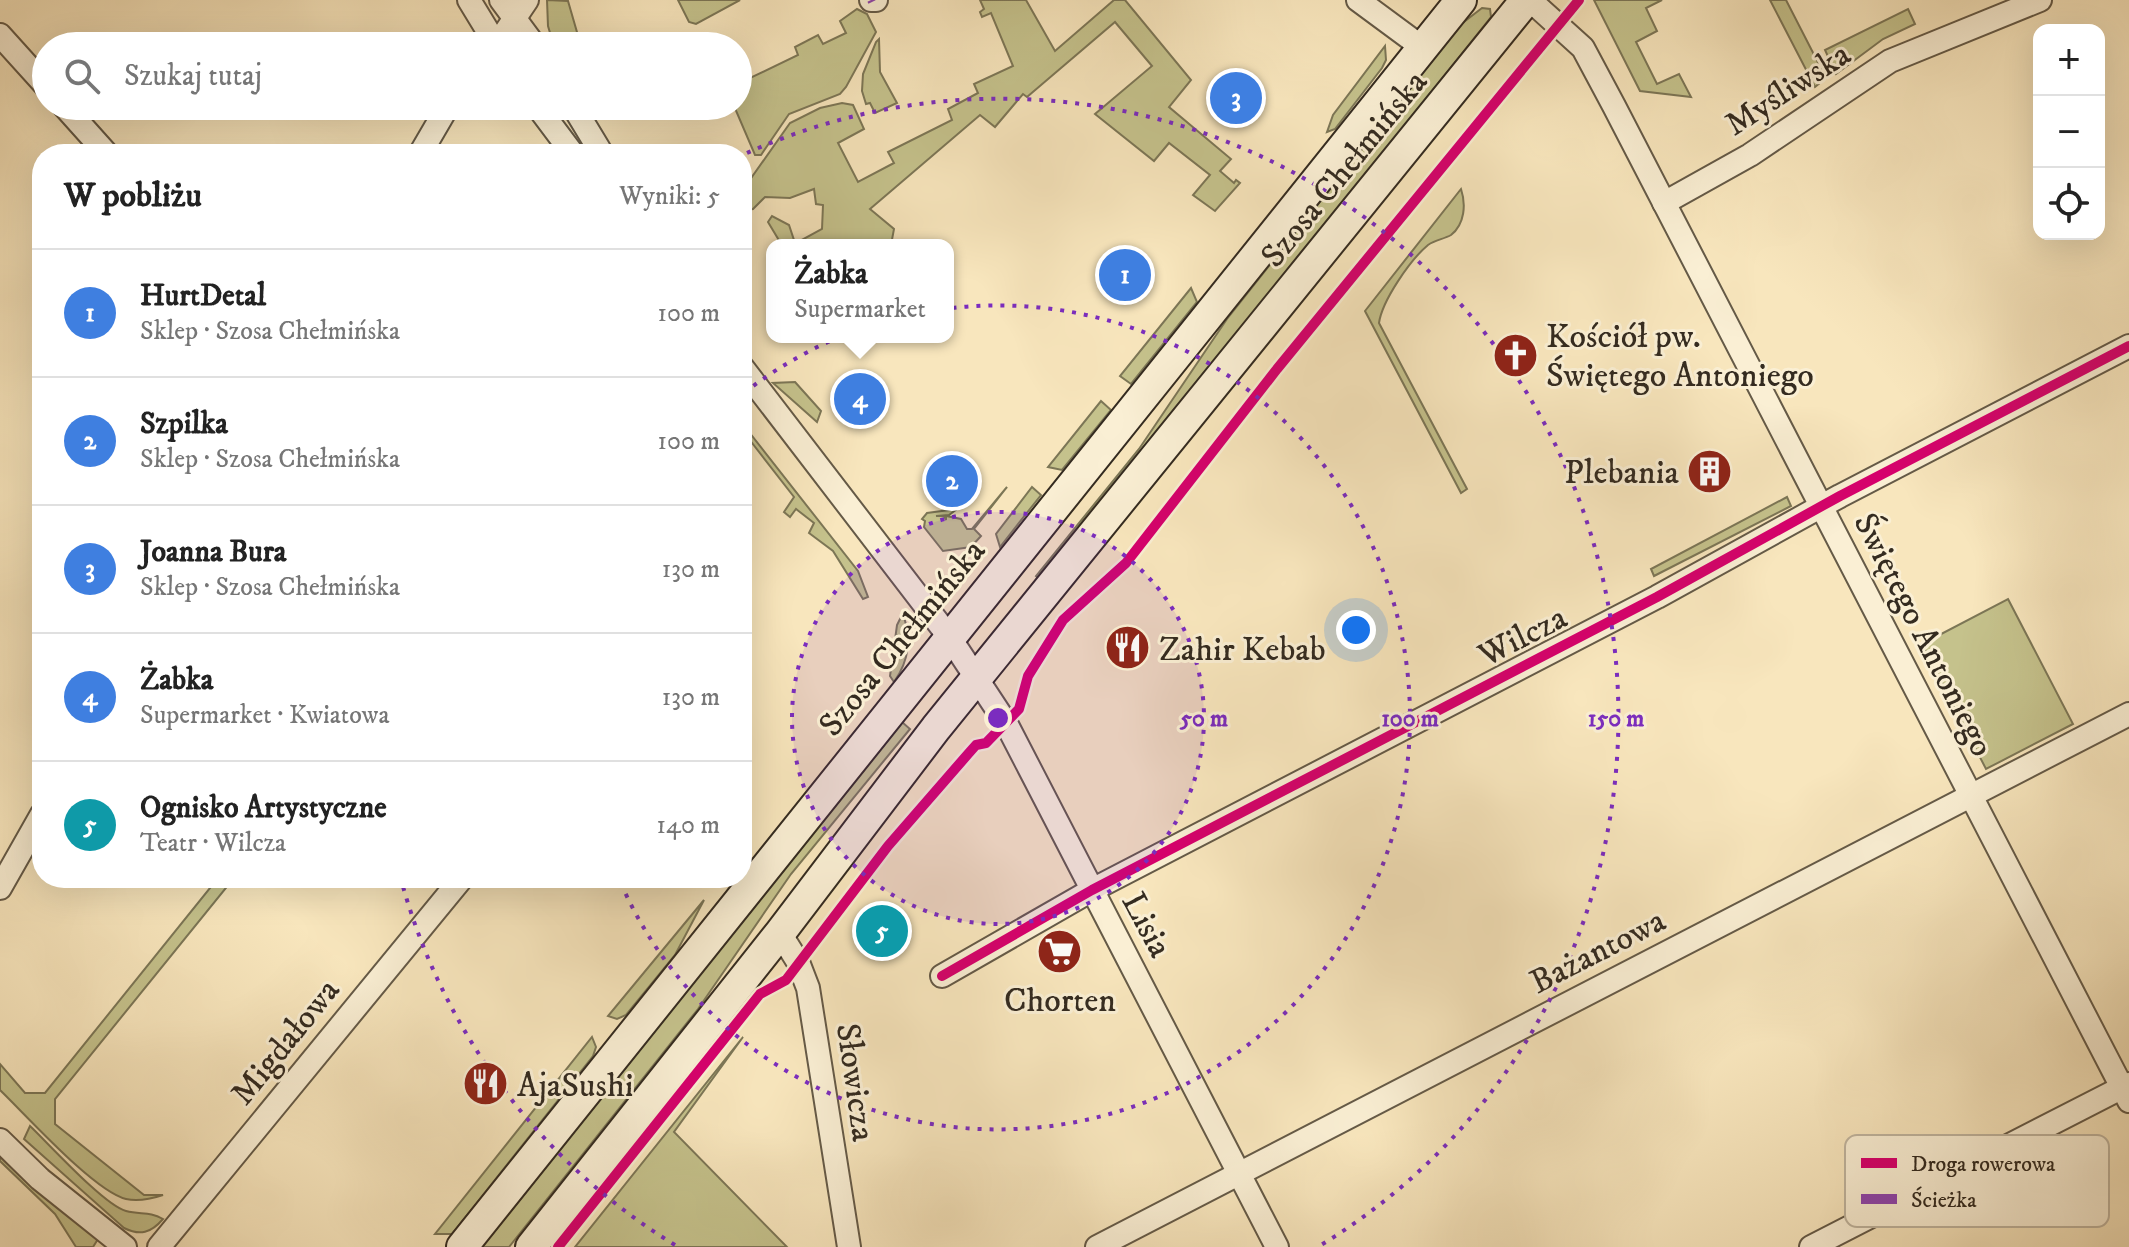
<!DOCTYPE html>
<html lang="pl">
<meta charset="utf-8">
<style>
body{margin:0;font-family:"IM FELL DW Pica",serif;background:#f6f6f6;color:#222}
.controls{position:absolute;right:24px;top:24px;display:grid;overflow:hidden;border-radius:16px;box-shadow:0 8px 32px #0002}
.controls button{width:72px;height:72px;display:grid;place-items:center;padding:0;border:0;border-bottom:2px solid #e0e0e0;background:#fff;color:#222;font:40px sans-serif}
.you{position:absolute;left:1356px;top:630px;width:28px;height:28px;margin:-20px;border:6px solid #fff;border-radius:50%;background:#1a73e8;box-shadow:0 0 0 12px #1a73e833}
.badge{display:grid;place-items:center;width:52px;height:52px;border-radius:50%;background:#8f2418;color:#fff;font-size:26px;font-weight:700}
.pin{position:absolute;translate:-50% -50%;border:4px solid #fff;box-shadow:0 2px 8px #0006}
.popup{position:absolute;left:766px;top:239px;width:188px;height:104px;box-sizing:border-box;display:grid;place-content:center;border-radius:16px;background:#fff;filter:drop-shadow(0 2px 6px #0005);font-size:26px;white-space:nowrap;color:#767676}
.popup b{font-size:30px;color:#222}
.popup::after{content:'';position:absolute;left:50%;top:100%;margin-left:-16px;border:16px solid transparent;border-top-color:#fff}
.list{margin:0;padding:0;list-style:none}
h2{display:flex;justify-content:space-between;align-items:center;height:104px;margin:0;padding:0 32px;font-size:34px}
h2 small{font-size:26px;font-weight:400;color:#767676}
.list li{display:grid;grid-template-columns:52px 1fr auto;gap:24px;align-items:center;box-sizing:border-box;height:128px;padding:0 32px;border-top:2px solid #e0e0e0}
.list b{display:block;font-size:30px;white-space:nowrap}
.list p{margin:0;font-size:26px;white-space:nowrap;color:#767676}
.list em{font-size:26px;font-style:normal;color:#767676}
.icon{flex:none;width:44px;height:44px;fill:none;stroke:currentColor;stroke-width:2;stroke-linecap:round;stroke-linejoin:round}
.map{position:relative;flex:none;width:2129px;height:1247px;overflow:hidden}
.search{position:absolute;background:#fff;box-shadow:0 8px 32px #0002;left:32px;top:32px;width:720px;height:88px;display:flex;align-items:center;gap:20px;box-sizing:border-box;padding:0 28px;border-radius:44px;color:#767676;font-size:30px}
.panel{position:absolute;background:#fff;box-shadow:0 8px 32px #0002;left:32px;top:144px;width:720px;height:744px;border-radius:32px}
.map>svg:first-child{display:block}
.green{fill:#c5c28c;stroke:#7c7656;stroke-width:2}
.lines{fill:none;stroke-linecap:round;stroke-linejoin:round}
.street-casing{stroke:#655a47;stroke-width:26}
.secondary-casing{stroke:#342b20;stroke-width:34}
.street{stroke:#faefd4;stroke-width:22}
.secondary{stroke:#faefd4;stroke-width:30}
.quiet{stroke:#8e44ad;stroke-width:8;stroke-dasharray:16 8;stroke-linecap:butt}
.cycleway-casing{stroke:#faefd4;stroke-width:15}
.cycleway{stroke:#d6006c;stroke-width:10}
.ring{fill:none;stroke:#7b2cbf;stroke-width:4;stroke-dasharray:4 8}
.labels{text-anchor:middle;stroke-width:6;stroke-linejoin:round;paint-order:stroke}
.street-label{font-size:34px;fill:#342b20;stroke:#faefd4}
.poi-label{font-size:34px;fill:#342b20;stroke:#faefd4;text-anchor:start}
.key{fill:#faefd4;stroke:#bfb49e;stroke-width:2}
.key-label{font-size:22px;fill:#342b20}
.centre{fill:#7b2cbf;stroke:#faefd4;stroke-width:4}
.ring-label{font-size:24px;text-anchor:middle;font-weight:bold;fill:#7b2cbf;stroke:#faefd4;stroke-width:6;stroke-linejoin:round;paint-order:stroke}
</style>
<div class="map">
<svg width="2129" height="1247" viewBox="0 0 2129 1247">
<rect width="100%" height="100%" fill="#f8e6bd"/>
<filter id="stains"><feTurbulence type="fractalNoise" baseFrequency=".0025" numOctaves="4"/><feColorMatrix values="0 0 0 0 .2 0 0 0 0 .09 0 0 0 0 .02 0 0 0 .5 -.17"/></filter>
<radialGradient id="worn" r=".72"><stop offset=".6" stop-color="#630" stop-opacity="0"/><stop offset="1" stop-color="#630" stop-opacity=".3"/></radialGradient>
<g class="green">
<polygon points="547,0 568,1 581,46 554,46 548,26"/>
<polygon points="678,0 740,0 696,24 689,22"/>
<polygon points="980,0 1026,0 1055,51 1114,0 1125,0 1191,80 1169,107 1231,159 1220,171 1234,183 1236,180 1240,183 1215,211 1193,195 1210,175 1169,143 1154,161 1095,114 1152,66 1115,22 1027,97 1023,94 995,127 980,115 870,209 894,229 891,245 780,242 768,222 772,216 789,225 794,240 800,241 822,229 823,205 816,204 814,189 790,198 765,197 753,209 742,211 742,191 790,123 820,108 842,103 853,105 864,129 838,143 858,182 894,163 888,152 952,120 948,109 978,93 974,84 1013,66 991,13 982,17 980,12 984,9"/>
<polygon points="1594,0 1662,0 1646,8 1657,31 1636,42 1657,84 1679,74 1691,97 1640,91"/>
<polygon points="1770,0 1786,0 1826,78 1815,87"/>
<polygon points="1482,8 1490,9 1491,17 1042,581 1036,576 1139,449 1227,319 1460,25"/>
<polygon points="857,9 867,14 876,32 846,87 840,94 789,114 761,155 755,155 734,106 738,106 738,77 744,75 746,80 798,55 795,47 818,35 823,44 846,33 840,21"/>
<polygon points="1908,9 1915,24 1883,39 1836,74 1825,50"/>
<polygon points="879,39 880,72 897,103 875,113 870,103 866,104 862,91 863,74 876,42"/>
<polygon points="1385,46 1386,60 1382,68 1335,129 1327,132 1333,115"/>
<path d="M1461,189C1466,204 1465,224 1451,235C1444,239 1435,240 1428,245C1410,260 1382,301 1379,323L1467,489L1461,493L1365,311Z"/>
<polygon points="1191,288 1197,302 1131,384 1120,376"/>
<polygon points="795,382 821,411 817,422 773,383"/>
<polygon points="1101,401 1111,410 1062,470 1048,467"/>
<polygon points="742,423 858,571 868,597 863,599 833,551 809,533 814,523 796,509 790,517 784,512 794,497 742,430"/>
<polygon points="1007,487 974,529 981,536 971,547 943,551 924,527 925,521 922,519 927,513 957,509 949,515 936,516 944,516 946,520 946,516 961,519 967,529 972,529"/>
<polygon points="1032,487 1041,495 1000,547 996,534"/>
<polygon points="1787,497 1791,506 1654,576 1651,569"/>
<polygon points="2008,599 2073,724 1986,769 1922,644"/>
<path d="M903,613C911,640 910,659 894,682L890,676L897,625Z"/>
<polygon points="902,722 910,729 791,874 698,1009 509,1247 482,1247"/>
<path d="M218,878H234L55,1099V1124L144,1195H163C151,1199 139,1202 126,1199C94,1191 27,1116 0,1090V1064L25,1093H45Z"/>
<polygon points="704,900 675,955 626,1015 617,1019 608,1016"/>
<polygon points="592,1037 596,1047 593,1056 452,1234 435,1234"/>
<polygon points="743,1037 674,1132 787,1247 575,1247"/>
<path d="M30,1126C49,1144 104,1205 126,1211C141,1215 149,1211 163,1219C151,1233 140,1236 124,1228L24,1139Z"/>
<polygon points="0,1153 98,1239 93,1247 76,1247 55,1214 0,1161"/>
</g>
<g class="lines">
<defs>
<g id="street">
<polyline points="469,0 497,46"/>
<polyline points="501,0 535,46"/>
<polyline points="871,0 876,0"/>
<polyline points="1358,0 1423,48"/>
<polyline points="1530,0 1583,48 1614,106 2129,1101"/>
<polyline points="0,35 46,86"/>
<polyline points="496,46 527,0"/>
<polyline points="64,106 107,154"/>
<polyline points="537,106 573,154"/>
<polyline points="573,106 602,154"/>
<polyline points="420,154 448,106"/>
<polyline points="1664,203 1750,155 1890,61 2040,0"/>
<polyline points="742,367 950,638 1006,723 1277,1247"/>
<polyline points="0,888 42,814"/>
<polyline points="780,933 798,962 808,988 849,1247"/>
<polyline points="942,976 1092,890 1657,597 1840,496 2129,346"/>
<polyline points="0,1140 40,1179 125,1247"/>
<polyline points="159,1247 462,878"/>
<polyline points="1097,1247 2129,714"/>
<polyline points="1811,1247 2129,1084"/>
</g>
<g id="secondary">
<polyline points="462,1247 1461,0"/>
<polyline points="531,1247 780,933 936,728 1526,0"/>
</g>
</defs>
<use href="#street" class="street-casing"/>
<use href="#secondary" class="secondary-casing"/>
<use href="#street" class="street"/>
<use href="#secondary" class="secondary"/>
<polyline class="quiet" points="871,0 872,2"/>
<defs>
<g id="cycleway">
<polyline points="942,976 1092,890 1657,597 1840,496 2129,346"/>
<polyline points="558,1247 760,994 786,980 888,846 968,754 976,745 986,743 1019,709 1028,676 1063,620 1126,563 1277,369 1579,0"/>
</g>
</defs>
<use href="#cycleway" class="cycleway-casing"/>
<use href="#cycleway" class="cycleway"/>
</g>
<circle cx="998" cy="718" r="206" fill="#7b2cbf" fill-opacity=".12"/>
<g class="ring">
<circle cx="998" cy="718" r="206"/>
<path d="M744 393A412 412 0 1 1 619 879"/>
<path d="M675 1245A618 618 0 0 1 402 883M747 153A618 618 0 0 1 1321 1245"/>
</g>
<defs>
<symbol id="church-disc" viewBox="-11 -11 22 22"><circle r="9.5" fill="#8f2418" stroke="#faefd4"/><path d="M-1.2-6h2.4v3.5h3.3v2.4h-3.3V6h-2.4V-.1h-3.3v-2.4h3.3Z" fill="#fff"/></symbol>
<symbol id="building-disc" viewBox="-11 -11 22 22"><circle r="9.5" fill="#8f2418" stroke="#faefd4"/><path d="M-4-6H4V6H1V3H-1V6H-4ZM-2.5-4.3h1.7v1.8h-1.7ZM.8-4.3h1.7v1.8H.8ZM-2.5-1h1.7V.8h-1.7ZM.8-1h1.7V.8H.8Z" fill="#fff"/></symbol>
<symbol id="restaurant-disc" viewBox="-11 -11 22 22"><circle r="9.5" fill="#8f2418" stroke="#faefd4"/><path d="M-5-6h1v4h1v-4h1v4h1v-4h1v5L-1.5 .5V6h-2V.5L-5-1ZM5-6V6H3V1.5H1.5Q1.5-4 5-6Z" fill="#fff"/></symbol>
<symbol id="supermarket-disc" viewBox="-11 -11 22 22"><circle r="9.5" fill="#8f2418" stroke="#faefd4"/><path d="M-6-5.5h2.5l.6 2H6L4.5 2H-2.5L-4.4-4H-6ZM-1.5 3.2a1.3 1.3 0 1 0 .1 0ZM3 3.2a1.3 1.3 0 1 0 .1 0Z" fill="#fff"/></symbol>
</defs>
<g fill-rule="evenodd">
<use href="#church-disc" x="1490" y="330" width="51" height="51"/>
<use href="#building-disc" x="1684" y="446" width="51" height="51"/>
<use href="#restaurant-disc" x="1102" y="622" width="51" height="51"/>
<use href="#supermarket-disc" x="1034" y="926" width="51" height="51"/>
<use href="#restaurant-disc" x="460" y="1058" width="51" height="51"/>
</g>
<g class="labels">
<g class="street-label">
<text transform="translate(1787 88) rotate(-33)" y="12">Myśliwska</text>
<text transform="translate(1343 168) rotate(-51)" y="12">Szosa Chełmińska</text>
<text transform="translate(1925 634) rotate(63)" y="12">Świętego Antoniego</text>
<text transform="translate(1522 635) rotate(-27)" y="12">Wilcza</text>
<text transform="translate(901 637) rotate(-51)" y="12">Szosa Chełmińska</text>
<text transform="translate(1148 924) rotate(62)" y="12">Lisia</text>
<text transform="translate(1597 950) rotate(-27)" y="12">Bażantowa</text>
<text transform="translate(284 1041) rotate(-51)" y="12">Migdałowa</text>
<text transform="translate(857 1082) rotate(82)" y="12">Słowicza</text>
</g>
<g class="poi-label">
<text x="1546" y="347">Kościół pw.<tspan x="1546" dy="39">Świętego Antoniego</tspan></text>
<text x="1679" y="483" text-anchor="end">Plebania</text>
<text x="1159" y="660">Zahir Kebab</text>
<text x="1060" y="1011" text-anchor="middle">Chorten</text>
<text x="517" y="1096">AjaSushi</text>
</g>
</g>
<rect x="1845" y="1135" width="264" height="92" rx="12" class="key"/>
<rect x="1861" y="1158" width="36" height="10" fill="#d6006c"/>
<rect x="1861" y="1194" width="36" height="10" fill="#8e44ad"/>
<g class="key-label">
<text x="1911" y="1171">Droga rowerowa</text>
<text x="1911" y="1207">Ścieżka</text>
</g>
<circle cx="998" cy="718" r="12" class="centre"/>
<g class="ring-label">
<text x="1204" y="726">50 m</text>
<text x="1410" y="726">100 m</text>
<text x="1616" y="726">150 m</text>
</g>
<rect width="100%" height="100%" filter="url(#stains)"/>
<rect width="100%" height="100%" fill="url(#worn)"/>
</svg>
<div class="controls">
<button>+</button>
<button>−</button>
<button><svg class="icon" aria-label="locate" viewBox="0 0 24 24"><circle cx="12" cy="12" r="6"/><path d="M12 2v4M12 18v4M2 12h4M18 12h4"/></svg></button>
</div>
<div class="you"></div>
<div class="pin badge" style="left:1125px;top:275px;background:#3f7fe0">1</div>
<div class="pin badge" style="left:952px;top:481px;background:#3f7fe0">2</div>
<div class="pin badge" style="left:1236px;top:98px;background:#3f7fe0">3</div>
<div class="pin badge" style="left:860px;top:399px;background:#3f7fe0">4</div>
<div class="popup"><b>Żabka</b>Supermarket</div>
<div class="pin badge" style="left:882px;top:931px;background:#0f9aa8">5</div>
<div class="search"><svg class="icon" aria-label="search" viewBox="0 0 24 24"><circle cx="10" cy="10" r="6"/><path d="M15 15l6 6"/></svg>Szukaj tutaj</div>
<section class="panel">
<h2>W pobliżu<small>Wyniki: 5</small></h2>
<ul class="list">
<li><span class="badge" style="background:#3f7fe0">1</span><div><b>HurtDetal</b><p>Sklep · Szosa Chełmińska</p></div><em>100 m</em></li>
<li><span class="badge" style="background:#3f7fe0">2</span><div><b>Szpilka</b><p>Sklep · Szosa Chełmińska</p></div><em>100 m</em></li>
<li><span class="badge" style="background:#3f7fe0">3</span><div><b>Joanna Bura</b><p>Sklep · Szosa Chełmińska</p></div><em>130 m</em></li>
<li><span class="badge" style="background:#3f7fe0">4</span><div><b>Żabka</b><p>Supermarket · Kwiatowa</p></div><em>130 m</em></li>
<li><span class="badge" style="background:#0f9aa8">5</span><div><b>Ognisko Artystyczne</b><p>Teatr · Wilcza</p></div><em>140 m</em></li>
</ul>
</section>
</div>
